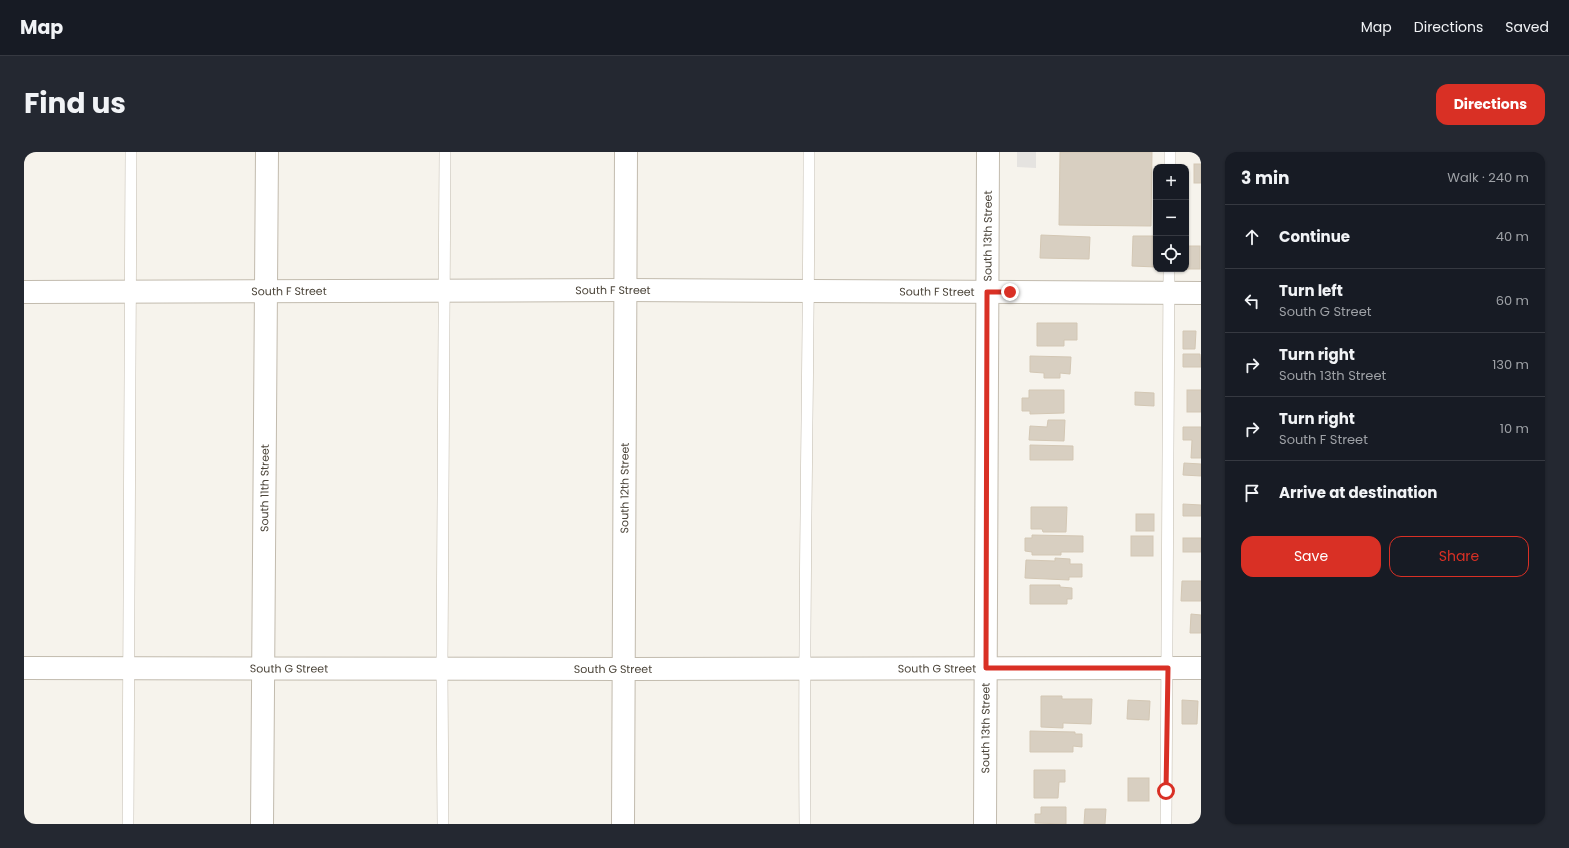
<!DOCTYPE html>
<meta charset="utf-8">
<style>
body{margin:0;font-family:Poppins,sans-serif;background:#242831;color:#f1f3f6}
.controls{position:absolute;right:12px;top:12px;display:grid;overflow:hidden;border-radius:8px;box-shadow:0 1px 3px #0004}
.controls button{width:36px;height:36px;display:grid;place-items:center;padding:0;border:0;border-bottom:1px solid #363941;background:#171b24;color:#f1f3f6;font:20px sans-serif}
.stop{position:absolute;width:12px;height:12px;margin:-9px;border:3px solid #d93025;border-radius:50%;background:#fff}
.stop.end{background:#d93025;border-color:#fff;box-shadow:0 1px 4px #0008}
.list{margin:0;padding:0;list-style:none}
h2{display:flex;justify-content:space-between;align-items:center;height:52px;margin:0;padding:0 16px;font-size:17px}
h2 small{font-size:13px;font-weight:400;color:#9ea1a6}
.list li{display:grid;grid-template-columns:26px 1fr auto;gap:12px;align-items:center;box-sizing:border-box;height:64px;padding:0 16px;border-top:1px solid #363941}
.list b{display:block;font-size:15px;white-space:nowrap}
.list p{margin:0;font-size:13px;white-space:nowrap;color:#9ea1a6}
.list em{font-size:13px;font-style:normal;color:#9ea1a6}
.actions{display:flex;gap:8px;padding:12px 16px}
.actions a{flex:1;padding:9px 0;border:1px solid #d93025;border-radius:12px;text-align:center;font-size:14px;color:#d93025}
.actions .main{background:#d93025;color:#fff}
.icon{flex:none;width:22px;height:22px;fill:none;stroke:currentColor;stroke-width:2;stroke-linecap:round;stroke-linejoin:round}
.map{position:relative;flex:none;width:1177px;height:672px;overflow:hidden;border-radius:12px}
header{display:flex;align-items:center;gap:24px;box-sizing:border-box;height:56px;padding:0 20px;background:#171b24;border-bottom:1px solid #363941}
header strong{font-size:19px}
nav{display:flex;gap:22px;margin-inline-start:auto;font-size:14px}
.intro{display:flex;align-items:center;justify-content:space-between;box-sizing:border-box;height:96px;padding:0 24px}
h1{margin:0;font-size:28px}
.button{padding:10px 18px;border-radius:12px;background:#d93025;color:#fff;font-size:14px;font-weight:700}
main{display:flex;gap:24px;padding:0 24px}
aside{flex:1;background:#171b24;border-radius:12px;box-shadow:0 1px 3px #0004}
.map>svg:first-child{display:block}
.parking{fill:#e5e3e0}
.building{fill:#d8cfc1;stroke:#d3c7b4}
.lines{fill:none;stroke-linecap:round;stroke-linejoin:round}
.lane-casing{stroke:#c2bbae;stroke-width:12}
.street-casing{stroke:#c2bbae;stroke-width:24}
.lane{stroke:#fff;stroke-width:11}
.street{stroke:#fff;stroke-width:22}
.route{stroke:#d93025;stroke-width:5}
.labels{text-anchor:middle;stroke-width:3;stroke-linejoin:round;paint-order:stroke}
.street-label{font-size:11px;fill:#4b4439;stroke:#fff}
</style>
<header>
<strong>Map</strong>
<nav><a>Map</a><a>Directions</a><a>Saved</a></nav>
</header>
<div class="intro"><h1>Find us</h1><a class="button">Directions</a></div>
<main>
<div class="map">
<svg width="1177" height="672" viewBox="0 0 1177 672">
<rect width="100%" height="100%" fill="#f6f3ec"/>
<polygon class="parking" points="993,0 1012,0 1012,16 993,15"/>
<g class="building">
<polygon points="1036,0 1128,0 1127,74 1035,73"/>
<rect x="1170" y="12" width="7" height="19"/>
<polygon points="1017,83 1066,85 1065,107 1016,106"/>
<polygon points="1109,84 1132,84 1132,115 1108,114"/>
<rect x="1162" y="94" width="14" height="23"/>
<polygon points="1013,171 1053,171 1053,188 1040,188 1040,194 1013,194"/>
<polygon points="1159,179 1172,179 1171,197 1159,197"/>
<polygon points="1159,202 1176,202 1177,215 1159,215"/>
<polygon points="1006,204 1047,205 1046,222 1036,221 1036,226 1020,226 1020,221 1006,220"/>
<polygon points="1005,238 1040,238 1040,261 1006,262 1006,259 998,259 998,246 1005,246"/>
<rect x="1163" y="238" width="14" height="22"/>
<polygon points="1111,240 1130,241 1130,254 1111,253"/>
<polygon points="1024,268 1041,268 1040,289 1005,288 1006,274 1023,275"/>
<polygon points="1159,275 1177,275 1177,306 1167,306 1168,288 1159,288"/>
<polygon points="1006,293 1049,294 1049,308 1006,308"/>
<polygon points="1160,311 1177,312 1177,324 1159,323"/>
<polygon points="1159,352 1177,353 1177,364 1159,364"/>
<polygon points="1007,355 1043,355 1042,380 1019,380 1018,377 1007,377"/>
<rect x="1112" y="362" width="18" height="17"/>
<polygon points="1008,383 1059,384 1059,400 1037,400 1037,403 1008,403 1008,400 1001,399 1001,386 1008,386"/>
<rect x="1107" y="384" width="22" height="20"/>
<rect x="1159" y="386" width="18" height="14"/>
<polygon points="1031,406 1046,407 1046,412 1058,412 1058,425 1045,425 1045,428 1001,426 1002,408 1031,409"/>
<polygon points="1158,429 1177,429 1177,449 1157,449"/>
<polygon points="1006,433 1036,433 1036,435 1048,436 1048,447 1043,447 1043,452 1006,452"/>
<polygon points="1167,462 1177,463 1177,481 1166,481"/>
<polygon points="1017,544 1038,544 1038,547 1068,547 1067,572 1039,571 1039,576 1017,575"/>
<polygon points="1104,548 1126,549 1125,568 1103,567"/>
<polygon points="1158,548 1174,549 1173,572 1158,572"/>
<polygon points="1006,579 1051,580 1051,582 1058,582 1058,595 1049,594 1049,600 1006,600"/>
<polygon points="1010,618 1041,618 1041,630 1035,630 1034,646 1010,646"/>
<rect x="1104" y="626" width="21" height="23"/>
<polygon points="1017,655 1042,655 1042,672 1011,671 1011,662 1017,662"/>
<polygon points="1061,657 1082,657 1081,672 1060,672"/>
</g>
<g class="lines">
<defs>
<g id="lane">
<polyline points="1146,15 1146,0"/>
<polyline points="104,672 107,0"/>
<polyline points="419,672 418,517 421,0"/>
<path d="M781,672C779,448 785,224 785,0"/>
<polyline points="1142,672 1145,117"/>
</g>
<g id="street">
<path id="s1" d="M0,140L600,138L1177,141"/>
<path id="s2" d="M0,516L600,517L1177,516"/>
<path id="s3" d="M238,672L243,0"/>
<path id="s4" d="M599,672L602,0"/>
<path id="s5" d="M961,672L964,0"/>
</g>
</defs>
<use href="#lane" class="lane-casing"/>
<use href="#street" class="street-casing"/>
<use href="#lane" class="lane"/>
<use href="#street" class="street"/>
</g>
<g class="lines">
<polyline class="route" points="986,140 963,140 962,516 1144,516 1142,639"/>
</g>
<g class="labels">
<g class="street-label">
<text dy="4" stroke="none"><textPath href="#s5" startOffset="588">South 13th Street</textPath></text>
<text dy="4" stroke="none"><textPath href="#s1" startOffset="265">South F Street</textPath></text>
<text dy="4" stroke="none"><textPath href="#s1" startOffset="589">South F Street</textPath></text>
<text dy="4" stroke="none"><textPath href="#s1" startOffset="913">South F Street</textPath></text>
<text dy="4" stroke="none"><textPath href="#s3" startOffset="336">South 11th Street</textPath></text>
<text dy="4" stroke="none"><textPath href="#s4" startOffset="336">South 12th Street</textPath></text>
<text dy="4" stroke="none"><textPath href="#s2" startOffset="913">South G Street</textPath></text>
<text dy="4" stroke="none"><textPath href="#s2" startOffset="265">South G Street</textPath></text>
<text dy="4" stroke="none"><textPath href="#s2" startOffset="589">South G Street</textPath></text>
<text dy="4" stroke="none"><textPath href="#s5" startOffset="96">South 13th Street</textPath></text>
</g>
</g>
</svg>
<div class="controls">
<button>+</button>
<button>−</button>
<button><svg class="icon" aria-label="locate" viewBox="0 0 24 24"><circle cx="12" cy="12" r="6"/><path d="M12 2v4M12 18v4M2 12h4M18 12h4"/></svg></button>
</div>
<div class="stop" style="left:1142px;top:639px"></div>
<div class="stop end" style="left:986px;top:140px"></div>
</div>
<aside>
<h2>3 min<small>Walk · 240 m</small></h2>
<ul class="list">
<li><svg class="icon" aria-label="ahead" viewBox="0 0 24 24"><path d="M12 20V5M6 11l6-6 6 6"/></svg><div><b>Continue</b></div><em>40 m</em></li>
<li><svg class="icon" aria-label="left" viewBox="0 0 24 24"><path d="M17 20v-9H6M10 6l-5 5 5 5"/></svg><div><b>Turn left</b><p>South G Street</p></div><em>60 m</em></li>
<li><svg class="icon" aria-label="right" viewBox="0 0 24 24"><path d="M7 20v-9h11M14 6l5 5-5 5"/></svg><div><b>Turn right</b><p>South 13th Street</p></div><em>130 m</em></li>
<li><svg class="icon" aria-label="right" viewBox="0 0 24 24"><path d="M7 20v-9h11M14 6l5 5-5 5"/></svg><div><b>Turn right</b><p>South F Street</p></div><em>10 m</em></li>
<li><svg class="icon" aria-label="arrive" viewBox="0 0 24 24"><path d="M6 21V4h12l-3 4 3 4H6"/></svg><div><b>Arrive at destination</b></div></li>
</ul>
<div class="actions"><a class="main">Save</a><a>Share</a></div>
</aside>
</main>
